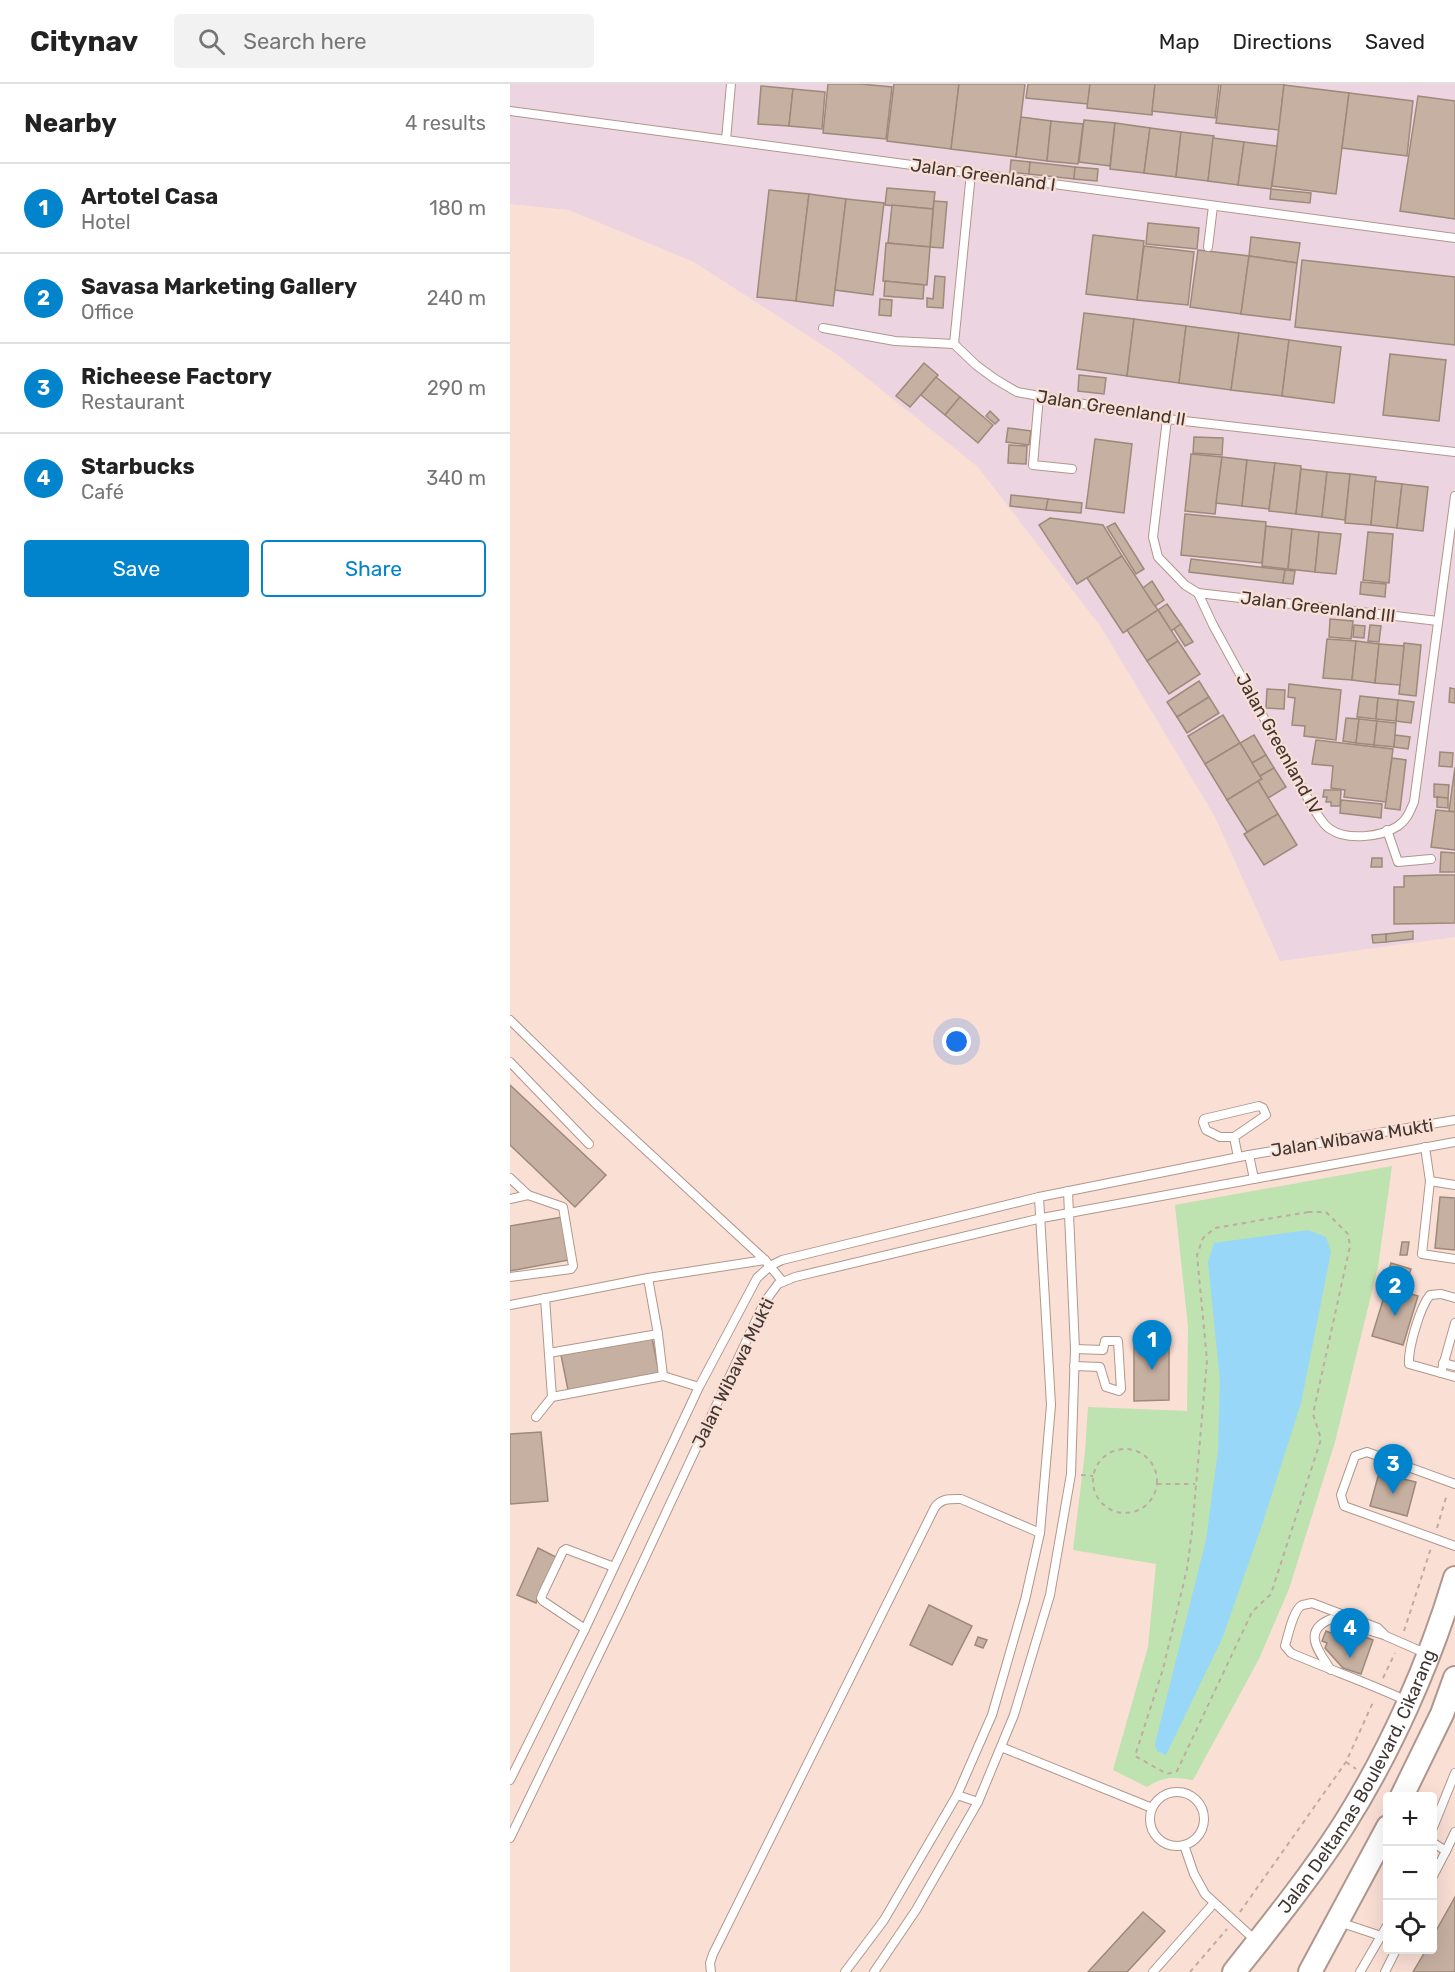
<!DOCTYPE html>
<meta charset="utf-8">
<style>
body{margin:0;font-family:Rubik,sans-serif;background:#f2f2f2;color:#222}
.controls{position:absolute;right:18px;bottom:18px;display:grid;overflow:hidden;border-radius:6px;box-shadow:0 6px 24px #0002}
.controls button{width:54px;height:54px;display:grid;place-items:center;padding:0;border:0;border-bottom:2px solid #e0e0e0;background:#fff;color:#222;font:30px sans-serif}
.you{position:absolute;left:447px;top:958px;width:21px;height:21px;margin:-15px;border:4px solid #fff;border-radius:50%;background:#1a73e8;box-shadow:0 0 0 9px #1a73e833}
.badge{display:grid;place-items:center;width:39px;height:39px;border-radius:50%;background:#0284cc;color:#fff;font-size:20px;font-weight:700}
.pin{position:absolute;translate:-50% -50px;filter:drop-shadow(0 2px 3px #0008)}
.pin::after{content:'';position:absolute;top:32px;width:21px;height:18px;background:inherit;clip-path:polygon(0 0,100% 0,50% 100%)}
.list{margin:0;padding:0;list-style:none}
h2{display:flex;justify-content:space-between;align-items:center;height:78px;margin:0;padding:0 24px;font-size:26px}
h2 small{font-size:20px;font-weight:400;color:#767676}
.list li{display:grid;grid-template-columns:39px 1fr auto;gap:18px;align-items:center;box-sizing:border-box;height:90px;padding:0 24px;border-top:2px solid #e0e0e0}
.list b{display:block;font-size:22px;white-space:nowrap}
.list p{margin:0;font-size:20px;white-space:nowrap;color:#767676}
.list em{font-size:20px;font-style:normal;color:#767676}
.actions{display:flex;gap:12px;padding:18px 24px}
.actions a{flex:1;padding:14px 0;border:2px solid #0284cc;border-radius:6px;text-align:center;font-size:21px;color:#0284cc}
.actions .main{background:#0284cc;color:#fff}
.icon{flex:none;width:33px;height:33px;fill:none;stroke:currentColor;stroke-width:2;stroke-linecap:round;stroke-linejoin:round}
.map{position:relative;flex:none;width:945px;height:1888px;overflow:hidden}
header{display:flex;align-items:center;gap:36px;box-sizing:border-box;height:84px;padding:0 30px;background:#fff;border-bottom:2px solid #e0e0e0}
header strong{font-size:28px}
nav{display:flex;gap:33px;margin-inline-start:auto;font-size:21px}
.search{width:420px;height:54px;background:#f2f2f2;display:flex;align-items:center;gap:15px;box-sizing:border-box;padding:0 21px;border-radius:6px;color:#767676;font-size:22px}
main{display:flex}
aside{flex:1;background:#fff}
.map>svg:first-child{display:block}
.industrial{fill:#ecd4e0}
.green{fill:#bee2b0}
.water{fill:#98d7f7}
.building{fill:#c6b0a1;stroke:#9e897a;stroke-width:1.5}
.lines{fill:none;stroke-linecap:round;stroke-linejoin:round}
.lane-casing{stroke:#b0978d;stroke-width:10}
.secondary-casing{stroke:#b0978d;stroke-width:26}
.path{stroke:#c0aba3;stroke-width:2;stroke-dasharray:4.5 4.5;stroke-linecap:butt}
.lane{stroke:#fff;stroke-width:8}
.secondary{stroke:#fff;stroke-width:22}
.labels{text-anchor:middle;stroke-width:4.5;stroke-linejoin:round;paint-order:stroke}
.street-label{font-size:18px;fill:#3f3531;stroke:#fadfd5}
</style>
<header>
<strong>Citynav</strong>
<div class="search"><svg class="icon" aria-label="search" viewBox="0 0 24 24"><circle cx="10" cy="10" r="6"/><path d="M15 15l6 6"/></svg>Search here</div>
<nav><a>Map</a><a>Directions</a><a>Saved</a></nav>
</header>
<main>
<aside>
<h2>Nearby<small>4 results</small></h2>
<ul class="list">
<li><span class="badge">1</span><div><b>Artotel Casa</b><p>Hotel</p></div><em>180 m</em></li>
<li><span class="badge">2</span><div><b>Savasa Marketing Gallery</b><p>Office</p></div><em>240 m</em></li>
<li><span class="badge">3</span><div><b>Richeese Factory</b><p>Restaurant</p></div><em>290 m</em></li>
<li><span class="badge">4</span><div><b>Starbucks</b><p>Café</p></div><em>340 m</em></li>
</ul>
<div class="actions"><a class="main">Save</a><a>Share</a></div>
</aside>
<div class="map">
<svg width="945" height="1888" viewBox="0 0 945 1888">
<rect width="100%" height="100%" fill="#fadfd5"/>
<polygon class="industrial" points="0,0 945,0 945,853 770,877 704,731 591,543 468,383 328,271 184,178 59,126 0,120"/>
<path class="green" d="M882,1082L868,1183L825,1358L779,1505L749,1575L683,1696C663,1693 654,1692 637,1703L603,1686L638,1563L646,1480L563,1466L575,1368L578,1323L677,1327L678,1242L665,1121Z"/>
<polygon class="water" points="798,1146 816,1153 821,1168 791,1319 752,1441 712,1555 656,1671 647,1667 645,1660 696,1456 708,1367 710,1297 698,1178 704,1159"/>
<g class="building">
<polygon points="318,0 351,0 382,3 376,55 313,49"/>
<polygon points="384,0 449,0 441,65 377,57"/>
<polygon points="449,0 515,0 506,73 441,65"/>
<polygon points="518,0 580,0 578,20 516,14"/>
<polygon points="580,0 645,0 642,31 577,24"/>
<polygon points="645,0 709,0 705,34 642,27"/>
<polygon points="711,0 774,0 769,46 706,39"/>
<polygon points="774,1 839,9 826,110 762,102"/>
<polygon points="251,2 283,5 279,42 248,40"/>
<polygon points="283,5 315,8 312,45 279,42"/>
<polygon points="839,9 903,17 897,72 832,64"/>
<polygon points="908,12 945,17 945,135 890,127"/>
<polygon points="511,33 541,37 537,77 506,73"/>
<polygon points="574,36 605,39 600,82 569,78"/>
<polygon points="541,37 573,40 568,80 537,77"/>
<polygon points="605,39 640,44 634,89 600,85"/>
<polygon points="640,44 671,48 666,93 634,89"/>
<polygon points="671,48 704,52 698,97 666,93"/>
<polygon points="703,54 734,58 728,101 698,97"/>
<polygon points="734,58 767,62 761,105 728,101"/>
<polygon points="501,76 520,78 519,90 500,88"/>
<polygon points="520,78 565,83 564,95 519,90"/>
<polygon points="565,83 588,85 587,97 564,95"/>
<polygon points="377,104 425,108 423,125 375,121"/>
<polygon points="761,105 801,109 800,119 760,115"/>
<polygon points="259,106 299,110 286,217 247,213"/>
<polygon points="299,110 336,115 323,222 286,217"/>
<polygon points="336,115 374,119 363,211 325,206"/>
<polygon points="424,117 437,118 433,164 420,163"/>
<polygon points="382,121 423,125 420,163 378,159"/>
<polygon points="638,139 689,144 687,165 636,160"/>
<polygon points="583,151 634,157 627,216 576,210"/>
<polygon points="741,153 790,159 787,179 739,172"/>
<polygon points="376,159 420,163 417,201 373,197"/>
<polygon points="634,162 684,168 678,221 627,216"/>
<polygon points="688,166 739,172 731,230 680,223"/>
<polygon points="739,172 787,179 780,236 731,230"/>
<polygon points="792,176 945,193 945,261 785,243"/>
<polygon points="425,192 435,193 433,224 417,223 417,214 423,215"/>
<polygon points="375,197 414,201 413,215 374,212"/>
<polygon points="370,215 382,216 381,232 369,231"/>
<polygon points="574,229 624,235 617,292 567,285"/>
<polygon points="624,235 676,242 669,299 617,292"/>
<polygon points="676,242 729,249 721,306 669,299"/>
<polygon points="729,249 779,256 772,312 721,306"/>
<polygon points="779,256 831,263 824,319 772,312"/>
<polygon points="880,270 936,276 929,337 873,331"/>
<polygon points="414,279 428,291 400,323 386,312"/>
<polygon points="569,291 596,294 594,310 568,307"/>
<polygon points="426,293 450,313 435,331 411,311"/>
<polygon points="450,313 483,341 468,359 435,331"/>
<polygon points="480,327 489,336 485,340 476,332"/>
<polygon points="498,344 521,347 519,361 496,358"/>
<polygon points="684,353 713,354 712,371 683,369"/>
<polygon points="585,355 622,360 614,429 576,424"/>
<polygon points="499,361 517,362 516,380 498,379"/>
<polygon points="681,370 712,373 705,430 675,427"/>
<polygon points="712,373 737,376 732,422 706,419"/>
<polygon points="737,376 765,379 759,425 732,422"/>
<polygon points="765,379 791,382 786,430 759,427"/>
<polygon points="791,385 817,388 812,433 786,430"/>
<polygon points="817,388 840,390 835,436 812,433"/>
<polygon points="840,390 866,393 861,441 835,439"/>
<polygon points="865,397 892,400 887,444 861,441"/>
<polygon points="892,400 918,403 913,447 887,444"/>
<polygon points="501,411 538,415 536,426 500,422"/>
<polygon points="538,415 572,419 571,429 536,426"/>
<polygon points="675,430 756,438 752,479 671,471"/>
<polygon points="540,434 593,441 612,472 567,500 529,441"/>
<polygon points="605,439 634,485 626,490 597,443"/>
<polygon points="756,442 782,445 778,485 752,482"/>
<polygon points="782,445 809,448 805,488 778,485"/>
<polygon points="809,448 831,450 826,490 805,488"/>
<polygon points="858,448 883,450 879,499 853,496"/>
<polygon points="612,472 648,526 613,549 577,494"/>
<polygon points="681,475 775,486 773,499 679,488"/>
<polygon points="775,486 785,487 783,500 773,499"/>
<polygon points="642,497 654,516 645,522 633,504"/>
<polygon points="851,498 876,500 875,513 850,510"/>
<polygon points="657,520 671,540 661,547 648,526"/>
<polygon points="648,526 668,557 637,577 617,546"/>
<polygon points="820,535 843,537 841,555 819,553"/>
<polygon points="671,540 683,558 675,562 664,545"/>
<polygon points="844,541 855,542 854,554 843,553"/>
<polygon points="860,541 871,542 869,558 858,557"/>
<polygon points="817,555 846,557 842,596 813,594"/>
<polygon points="668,557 690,590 659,610 637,577"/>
<polygon points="846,557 869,560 865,599 842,596"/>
<polygon points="894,559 911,561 906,612 889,610"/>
<polygon points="869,560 894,562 890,601 865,599"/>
<polygon points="689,597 699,613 667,633 657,618"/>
<polygon points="779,600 831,606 826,656 794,652 795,642 782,641 785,614 778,613"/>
<polygon points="940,604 945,605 945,619 939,618"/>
<polygon points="757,605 775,606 774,625 756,624"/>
<polygon points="850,612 868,614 866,635 847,633"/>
<polygon points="699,613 709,629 677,649 667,633"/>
<polygon points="868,614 888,616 886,637 866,635"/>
<polygon points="888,616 904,618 901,639 886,637"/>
<polygon points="713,631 730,659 695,680 678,652"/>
<polygon points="836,634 849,635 846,659 833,657"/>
<polygon points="849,635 867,637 864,661 846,659"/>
<polygon points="867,637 886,639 884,663 864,661"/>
<polygon points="744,651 756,671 742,679 730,659"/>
<polygon points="885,651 900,653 898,665 884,663"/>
<polygon points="806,656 883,665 876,718 834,713 835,706 821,704 823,682 802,680"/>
<polygon points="730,659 752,695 717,716 695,680"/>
<polygon points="930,668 943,669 942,683 929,682"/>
<polygon points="756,671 764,684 750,692 742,679"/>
<polygon points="882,674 896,676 890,726 875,724"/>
<polygon points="945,683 945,728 939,727"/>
<polygon points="764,684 776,703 758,714 748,697 752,695 750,692"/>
<polygon points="748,697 768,730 737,748 717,716"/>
<polygon points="924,700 939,701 938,714 924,713"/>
<polygon points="814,706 831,706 830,722 821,722 821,718 816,718 817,713 813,713"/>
<polygon points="927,713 938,714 938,724 927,723"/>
<polygon points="831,716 872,720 871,734 830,729"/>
<polygon points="926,726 945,728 945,766 921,763"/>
<polygon points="768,730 787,761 754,781 734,750"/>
<polygon points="931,768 945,769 945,788 930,788"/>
<polygon points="862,774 872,774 872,783 861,783"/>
<polygon points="929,791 945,791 945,839 884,840 884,803 894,803 894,792"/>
<polygon points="903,847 903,855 876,858 876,850"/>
<polygon points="876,850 876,858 863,859 862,851"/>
<polygon points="0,1001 96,1091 65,1123 0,1061"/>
<polygon points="930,1113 945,1114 945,1166 925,1164"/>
<polygon points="52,1133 59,1176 0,1187 0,1142"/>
<polygon points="892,1158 899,1158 897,1171 890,1171"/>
<polygon points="881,1179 901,1185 898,1194 878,1188"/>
<polygon points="877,1203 908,1212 893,1261 862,1252"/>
<polygon points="142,1254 149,1289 58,1306 51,1271"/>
<polygon points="624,1255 659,1255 659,1316 624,1317"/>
<polygon points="31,1348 38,1417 0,1420 0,1350"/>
<polygon points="869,1389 906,1398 897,1432 860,1422"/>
<polygon points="28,1464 46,1473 26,1519 7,1511"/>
<polygon points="419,1521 462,1542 442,1581 400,1561"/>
<polygon points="824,1541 863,1556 851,1590 833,1584 815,1564 817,1559 812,1557 816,1547 821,1549"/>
<polygon points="468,1553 477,1556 473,1564 465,1561"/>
<polygon points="945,1813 945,1888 903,1888 916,1866 922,1866 922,1854"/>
<polygon points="633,1828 655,1847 617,1888 578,1888"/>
</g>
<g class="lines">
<defs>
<g id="lane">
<polyline points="0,27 945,154"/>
<polyline points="216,56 221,0"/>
<polyline points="461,89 444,260 466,281 485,295 507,308 657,335 945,368"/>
<polyline points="698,163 703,122"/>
<polyline points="313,244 385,257 444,260"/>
<polyline points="529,312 523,381 562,385"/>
<path d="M657,335L643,453L648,473L675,501L688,509L703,541L802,722C807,729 812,740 820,745C837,757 871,753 888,742C897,736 900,727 904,718L945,412"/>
<polyline points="688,509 928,537"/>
<polyline points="877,746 888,778 921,775"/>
<polyline points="0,936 85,1019 255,1176 273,1198"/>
<polyline points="0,978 79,1060"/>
<polyline points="724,1053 756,1031 753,1024 749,1022 694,1035 693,1038 696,1046 710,1053 724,1053 728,1073"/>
<polyline points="915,1063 920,1097 912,1170 945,1175"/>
<polyline points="739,1071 744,1095"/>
<polyline points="0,1094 18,1111 53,1123 63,1182 61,1185 0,1193"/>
<polyline points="920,1097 945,1101"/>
<polyline points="0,1115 18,1111"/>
<polyline points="138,1194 148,1250 153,1292"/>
<polyline points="35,1214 42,1313 153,1292 189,1303"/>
<path d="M945,1214L931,1210L920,1211C910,1223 898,1264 899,1280L931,1289L945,1239"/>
<polyline points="0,1221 138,1194 255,1176"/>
<polyline points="39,1269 148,1250"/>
<polyline points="933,1279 945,1282"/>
<polyline points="564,1282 590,1283 596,1303 609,1307 611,1305 608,1257 595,1257 593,1266 565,1265"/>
<polyline points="931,1289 945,1293"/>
<polyline points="26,1333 42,1313"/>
<polyline points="945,1400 857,1368 845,1372 831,1411 834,1422 945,1462"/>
<polyline points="75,1545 33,1517 31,1514 33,1509 53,1467 56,1465 104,1483"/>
<path d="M821,1586C809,1568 791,1547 821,1535L874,1551"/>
<path d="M897,1617C859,1599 820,1586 781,1569L775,1562C778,1552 783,1526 792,1521C793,1521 802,1519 802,1519L868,1544L876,1552L915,1569"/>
<polyline points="491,1663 642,1724"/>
<polyline points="0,1696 75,1545 189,1303 247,1194 260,1182 272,1176 529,1113 739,1071 945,1036"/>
<circle cx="667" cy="1735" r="27"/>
<polyline points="447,1711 468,1718"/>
<polyline points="922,1746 945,1689"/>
<polyline points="0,1754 110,1527 254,1219 268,1200 285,1193 532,1134 945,1058"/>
<polyline points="922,1758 936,1767 945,1748"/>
<polyline points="674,1761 684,1790 695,1810 745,1856"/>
<polyline points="922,1794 936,1767"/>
<polyline points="829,1838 871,1852"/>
<path d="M201,1888L200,1879L203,1870L425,1423C432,1414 440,1415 451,1415L530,1449"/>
<polyline points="335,1888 374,1836 447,1711 482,1631 515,1516 530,1449 541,1321 529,1113"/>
<polyline points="364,1888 406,1826 468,1718 504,1631 540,1511 561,1390 565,1265 558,1107"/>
<polyline points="643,1888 704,1819"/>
<polyline points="850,1888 878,1840"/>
<polyline points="875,1888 886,1866"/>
</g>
<g id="secondary">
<polyline points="892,1712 932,1630 945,1594"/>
<path id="s1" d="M724,1888C762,1840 800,1793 833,1742C880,1668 920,1578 945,1494"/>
<polyline points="800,1888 878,1743"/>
</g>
</defs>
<use href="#lane" class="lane-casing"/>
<use href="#secondary" class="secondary-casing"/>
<g class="path">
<polygon points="798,1128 816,1128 838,1150 840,1162 803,1330 811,1355 761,1510 742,1528 667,1687 657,1690 625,1672 653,1585 677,1485 682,1447 697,1276 687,1171 693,1154 705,1144"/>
<circle cx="615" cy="1397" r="32"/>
<polyline points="571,1391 583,1392"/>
<polyline points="647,1400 685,1400"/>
<polyline points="927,1444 937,1410"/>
<polyline points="894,1547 921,1464"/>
<polyline points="873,1594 885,1569"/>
<polyline points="836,1678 846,1685"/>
<polyline points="730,1828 836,1678 864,1616"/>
<polyline points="680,1888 717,1845"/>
</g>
<use href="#lane" class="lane"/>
<use href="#secondary" class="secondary"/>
</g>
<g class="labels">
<g class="street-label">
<text transform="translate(473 91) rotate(8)" y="6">Jalan Greenland I</text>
<text transform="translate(601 324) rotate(9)" y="6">Jalan Greenland II</text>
<text transform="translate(808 523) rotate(7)" y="6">Jalan Greenland III</text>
<text transform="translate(769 660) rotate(61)" y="6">Jalan Greenland IV</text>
<text transform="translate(842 1054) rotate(-9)" y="6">Jalan Wibawa Mukti</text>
<text transform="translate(223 1289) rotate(-64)" y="6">Jalan Wibawa Mukti</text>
<text dy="6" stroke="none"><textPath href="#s1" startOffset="228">Jalan Deltamas Boulevard, Cikarang</textPath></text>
</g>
</g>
</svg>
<div class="controls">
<button>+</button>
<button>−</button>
<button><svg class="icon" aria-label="locate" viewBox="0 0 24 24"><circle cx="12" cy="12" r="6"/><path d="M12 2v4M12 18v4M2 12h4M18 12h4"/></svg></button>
</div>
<div class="you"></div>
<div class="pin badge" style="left:642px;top:1286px">1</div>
<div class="pin badge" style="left:885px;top:1232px">2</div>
<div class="pin badge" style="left:883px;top:1410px">3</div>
<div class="pin badge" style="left:840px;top:1574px">4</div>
</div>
</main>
